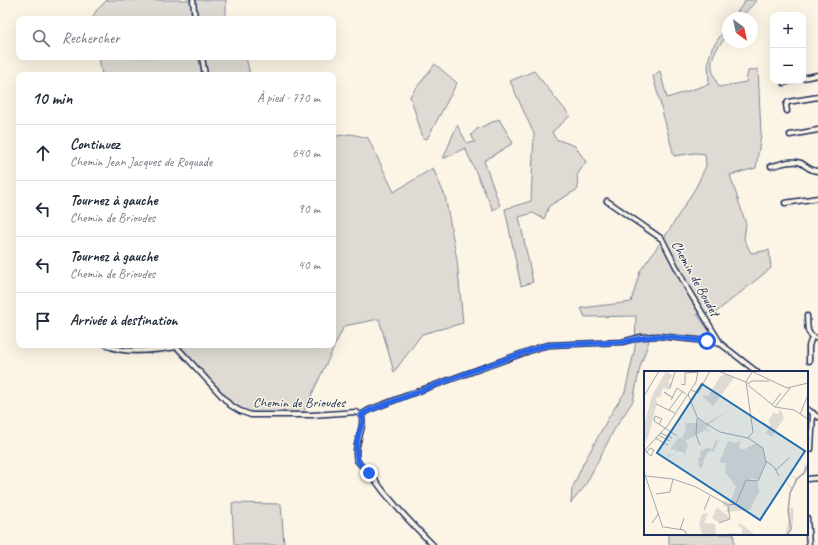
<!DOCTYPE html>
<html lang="fr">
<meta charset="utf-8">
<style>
body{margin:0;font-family:Caveat,sans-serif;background:#f6f6f7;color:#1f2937}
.controls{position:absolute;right:12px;top:12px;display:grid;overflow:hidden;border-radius:8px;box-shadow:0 4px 16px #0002}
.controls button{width:36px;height:36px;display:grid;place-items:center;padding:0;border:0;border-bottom:1px solid #e0e1e3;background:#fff;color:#1f2937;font:20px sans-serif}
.compass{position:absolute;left:722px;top:12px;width:36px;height:36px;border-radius:50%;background:#fff;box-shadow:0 4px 16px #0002;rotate:147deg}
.stop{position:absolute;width:12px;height:12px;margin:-9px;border:3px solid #2563eb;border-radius:50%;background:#fff}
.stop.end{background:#2563eb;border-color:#fff;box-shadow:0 1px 4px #0008}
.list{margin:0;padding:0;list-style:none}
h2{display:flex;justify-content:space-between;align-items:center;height:52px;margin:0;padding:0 16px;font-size:17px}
h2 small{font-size:13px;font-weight:400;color:#747a83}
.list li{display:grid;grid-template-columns:26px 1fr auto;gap:12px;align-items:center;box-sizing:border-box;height:56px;padding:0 16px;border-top:1px solid #e0e1e3}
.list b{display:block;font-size:15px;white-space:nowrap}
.list p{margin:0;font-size:13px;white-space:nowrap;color:#747a83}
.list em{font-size:13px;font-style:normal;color:#747a83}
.icon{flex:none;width:22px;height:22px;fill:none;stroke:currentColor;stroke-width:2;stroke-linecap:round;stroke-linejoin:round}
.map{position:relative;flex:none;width:818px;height:545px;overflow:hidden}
.search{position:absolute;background:#fff;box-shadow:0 4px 16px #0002;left:16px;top:16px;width:320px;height:44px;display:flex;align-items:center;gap:10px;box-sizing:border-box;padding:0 14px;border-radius:8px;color:#747a83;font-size:15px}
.panel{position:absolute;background:#fff;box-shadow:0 4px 16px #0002;left:16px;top:72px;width:320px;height:276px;border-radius:8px}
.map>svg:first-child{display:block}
.green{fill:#dfdbd4;stroke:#7d8599}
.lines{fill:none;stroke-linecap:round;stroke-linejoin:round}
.street-casing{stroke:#1b2f5e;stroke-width:7}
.street{stroke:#fcf5e5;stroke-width:4}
.route{stroke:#2563eb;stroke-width:5}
.labels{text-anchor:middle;stroke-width:3;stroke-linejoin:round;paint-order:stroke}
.street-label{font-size:14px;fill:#1b2f5e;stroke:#fcf5e5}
.inset-river{fill:none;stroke:#b2b4b8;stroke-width:2}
.inset-road{fill:none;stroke:#a2a6af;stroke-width:1}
.view{fill:#1f6fb2;fill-opacity:0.15;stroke:#1f6fb2;stroke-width:2}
.inset-edge{fill:none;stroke:#1b2f5e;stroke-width:2}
</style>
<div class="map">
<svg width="818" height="545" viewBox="0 0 818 545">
<rect width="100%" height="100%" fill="#fcf5e5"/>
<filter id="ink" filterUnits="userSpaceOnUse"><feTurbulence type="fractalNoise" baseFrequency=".025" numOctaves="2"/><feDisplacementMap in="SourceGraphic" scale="8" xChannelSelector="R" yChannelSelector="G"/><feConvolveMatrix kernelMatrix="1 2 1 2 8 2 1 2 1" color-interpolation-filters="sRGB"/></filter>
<g filter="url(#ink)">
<g class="green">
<polygon points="107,0 226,0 226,17 227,19 92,19 96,11"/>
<polygon points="746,0 757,0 742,16 742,18 733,18"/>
<path d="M728,25V35C720,44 710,55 712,68C713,74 716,81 719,87L746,82L748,71L758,69L761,134L756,168L730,175L746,224L744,239L751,253L769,250L771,268L715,313L697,314L715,339L650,333L648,344L640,367L633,401L614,430L585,486L571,503L572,489L583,464L610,415L625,392L635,348L636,316L585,317L581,308L631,302L640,271L668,232L696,187L706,166L705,154L695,153L674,156L653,76L660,71L667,98L709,84L708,61L712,48Z"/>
<polygon points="99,57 246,57 250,75 102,75"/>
<polygon points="435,64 457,83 427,139 423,138 410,96"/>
<polygon points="534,71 570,116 552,132 556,139 575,146 586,162 577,175 578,189 549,206 544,219 533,213 519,217 533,282 521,286 505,209 531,201 534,134 510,81"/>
<polygon points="499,119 513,143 484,161 500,206 493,210 465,148 443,159 457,125 467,143 475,142 471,135 477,129"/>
<path d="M333,133L337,136L351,134L368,138L394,192L433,168L445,196L457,260L463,323L422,334L394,372L379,319L344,326L303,413C288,413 265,415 250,412C228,408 194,363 179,345H333Z"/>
<polygon points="232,503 281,504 284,545 234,545"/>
<rect x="669" y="534" width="65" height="11"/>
</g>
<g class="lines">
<defs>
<g id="street">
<polyline points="193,0 195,19"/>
<polyline points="202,57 205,75"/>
<polyline points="803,78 818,75"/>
<polyline points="784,83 791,81"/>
<polyline points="787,111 786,105 788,102 818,97"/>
<polyline points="790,135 818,130"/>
<path d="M771,166C779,165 793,159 801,163C807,166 810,171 818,171"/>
<polyline points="607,201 662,239 687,288 721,344"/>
<polyline points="785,203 818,198"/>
<path d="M807,316C808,328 805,334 818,339"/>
<path d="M107,345C123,355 158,350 177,347"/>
<path d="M175,345L230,405L240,411L251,415H312L356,412L361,415C367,426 352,445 357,460C360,466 366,469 370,473C377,482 383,492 391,500C404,516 419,531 433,545"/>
<polyline points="809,361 809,346 812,337"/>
<polyline points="807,409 818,417"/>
<polyline points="361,415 369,410 416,392 540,347 549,345 622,342 641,337 658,336 707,341 721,344 757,372"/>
<polyline points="811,449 813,413"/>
<polyline points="807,479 818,478"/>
<polyline points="807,518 809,545"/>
</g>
</defs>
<use href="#street" class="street-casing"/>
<use href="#street" class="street"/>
</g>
</g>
<g class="lines" filter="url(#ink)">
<path class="route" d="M369,473C366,470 362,467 360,464C353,455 357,440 360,430C362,425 364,420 361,415L370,410L470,372L540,347L549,345L622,342L641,338L658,336L707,341"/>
</g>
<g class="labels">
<g class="street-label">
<text transform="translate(696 278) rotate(61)" y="5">Chemin de Boudet</text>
<text x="299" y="407">Chemin de Brioudes</text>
</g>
</g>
<g transform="translate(644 371)">
<rect width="164" height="164" fill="#fcf5e5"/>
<path d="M22,0L29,5L24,10L27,14L26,19L19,17L16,26L12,27L13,32L4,67L0,72V55L8,25ZM81,3L90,7L69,35L57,24L64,25L76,6ZM136,38L140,47L128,66L122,62L127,53L124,50L129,42L134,43ZM85,39L65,53L62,57L68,62L61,59L41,70L44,74L40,86V82L34,80L30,84L18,89L24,86L25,81L26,85L32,82V79L26,78L35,66L38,67L42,58L41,52H54V47L61,53ZM72,69L74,70L70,81L65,80L60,88L58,97L55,96L54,87L57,86L56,80L65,76L68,79ZM84,70L90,72L97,70L95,77L99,79L112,72L118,76L122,91L114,109L107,107V109L114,111V118L138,128L116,119L106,139L81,141L84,137L79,134L80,129L86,132L92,116L81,101L82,92H75ZM164,93L160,102L153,108L147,121L145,136L150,138L148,159L141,164L145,148L144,132L147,118L140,109L149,117L151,108L144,101L152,107L160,101V94ZM73,136L86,147L85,148L75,152L68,147ZM64,142L60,152L71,153L72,164H58L55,152L58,143ZM96,152L110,163L109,164H83L85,162L98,163V157L94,155Z" fill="#dfdbd4"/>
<path class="inset-river" d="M143,164L147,158L144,140L146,122L153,108L160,102L164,94"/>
<path class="inset-road" d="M29,0H45M74,0L102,11M107,0L143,17L164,12M41,2L54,1M37,13L41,14V2M103,13L108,10H125M104,14L131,36L150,39L164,48M26,17L31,1M47,19L54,22L66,0M44,23L53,46L61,52L76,61L104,67M0,25L15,0M25,25L20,21L29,27M27,29L33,17L42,23M12,33L31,42M128,34L137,22M131,36L146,17M25,39L39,20M156,43L164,24M53,47L52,64L56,74M15,53L18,48L11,45L10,50L33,65M16,62L28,67M14,64L26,70M11,67L24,74M1,79L3,81L6,77L10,79L7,85L2,81M0,80L24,54L52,11L54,0M122,90L130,96L135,105M132,99L145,87M0,101L19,157M2,105L29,108L52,116L84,134L92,133L102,109L114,110L122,92L119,77L104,67L109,61L102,11L108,1M12,123L26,121L29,108M60,139L66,125M8,152L15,142M75,152L86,148L84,135M20,156L40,159L43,164M36,159L40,147"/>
<path class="view" d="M58,13L161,80L116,149L13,82Z"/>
<rect width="164" height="164" class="inset-edge"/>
</g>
</svg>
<div class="controls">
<button>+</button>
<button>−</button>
</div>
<svg class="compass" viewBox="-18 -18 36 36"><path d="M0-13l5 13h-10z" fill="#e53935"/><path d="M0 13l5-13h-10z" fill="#747a83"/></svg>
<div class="stop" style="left:707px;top:341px"></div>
<div class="stop end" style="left:369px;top:473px"></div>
<div class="search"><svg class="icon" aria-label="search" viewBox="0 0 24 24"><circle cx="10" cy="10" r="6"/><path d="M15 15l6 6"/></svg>Rechercher</div>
<section class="panel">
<h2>10 min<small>À pied · 770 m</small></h2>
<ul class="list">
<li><svg class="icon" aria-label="ahead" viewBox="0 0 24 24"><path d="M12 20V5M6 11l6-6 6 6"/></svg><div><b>Continuez</b><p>Chemin Jean Jacques de Roquade</p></div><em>640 m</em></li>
<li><svg class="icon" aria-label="left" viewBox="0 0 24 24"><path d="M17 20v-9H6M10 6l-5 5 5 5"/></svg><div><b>Tournez à gauche</b><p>Chemin de Brioudes</p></div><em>90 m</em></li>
<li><svg class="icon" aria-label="left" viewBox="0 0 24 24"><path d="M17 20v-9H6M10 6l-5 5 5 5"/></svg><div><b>Tournez à gauche</b><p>Chemin de Brioudes</p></div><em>40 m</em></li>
<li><svg class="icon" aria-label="arrive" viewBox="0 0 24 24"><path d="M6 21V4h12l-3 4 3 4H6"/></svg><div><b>Arrivée à destination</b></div></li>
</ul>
</section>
</div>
